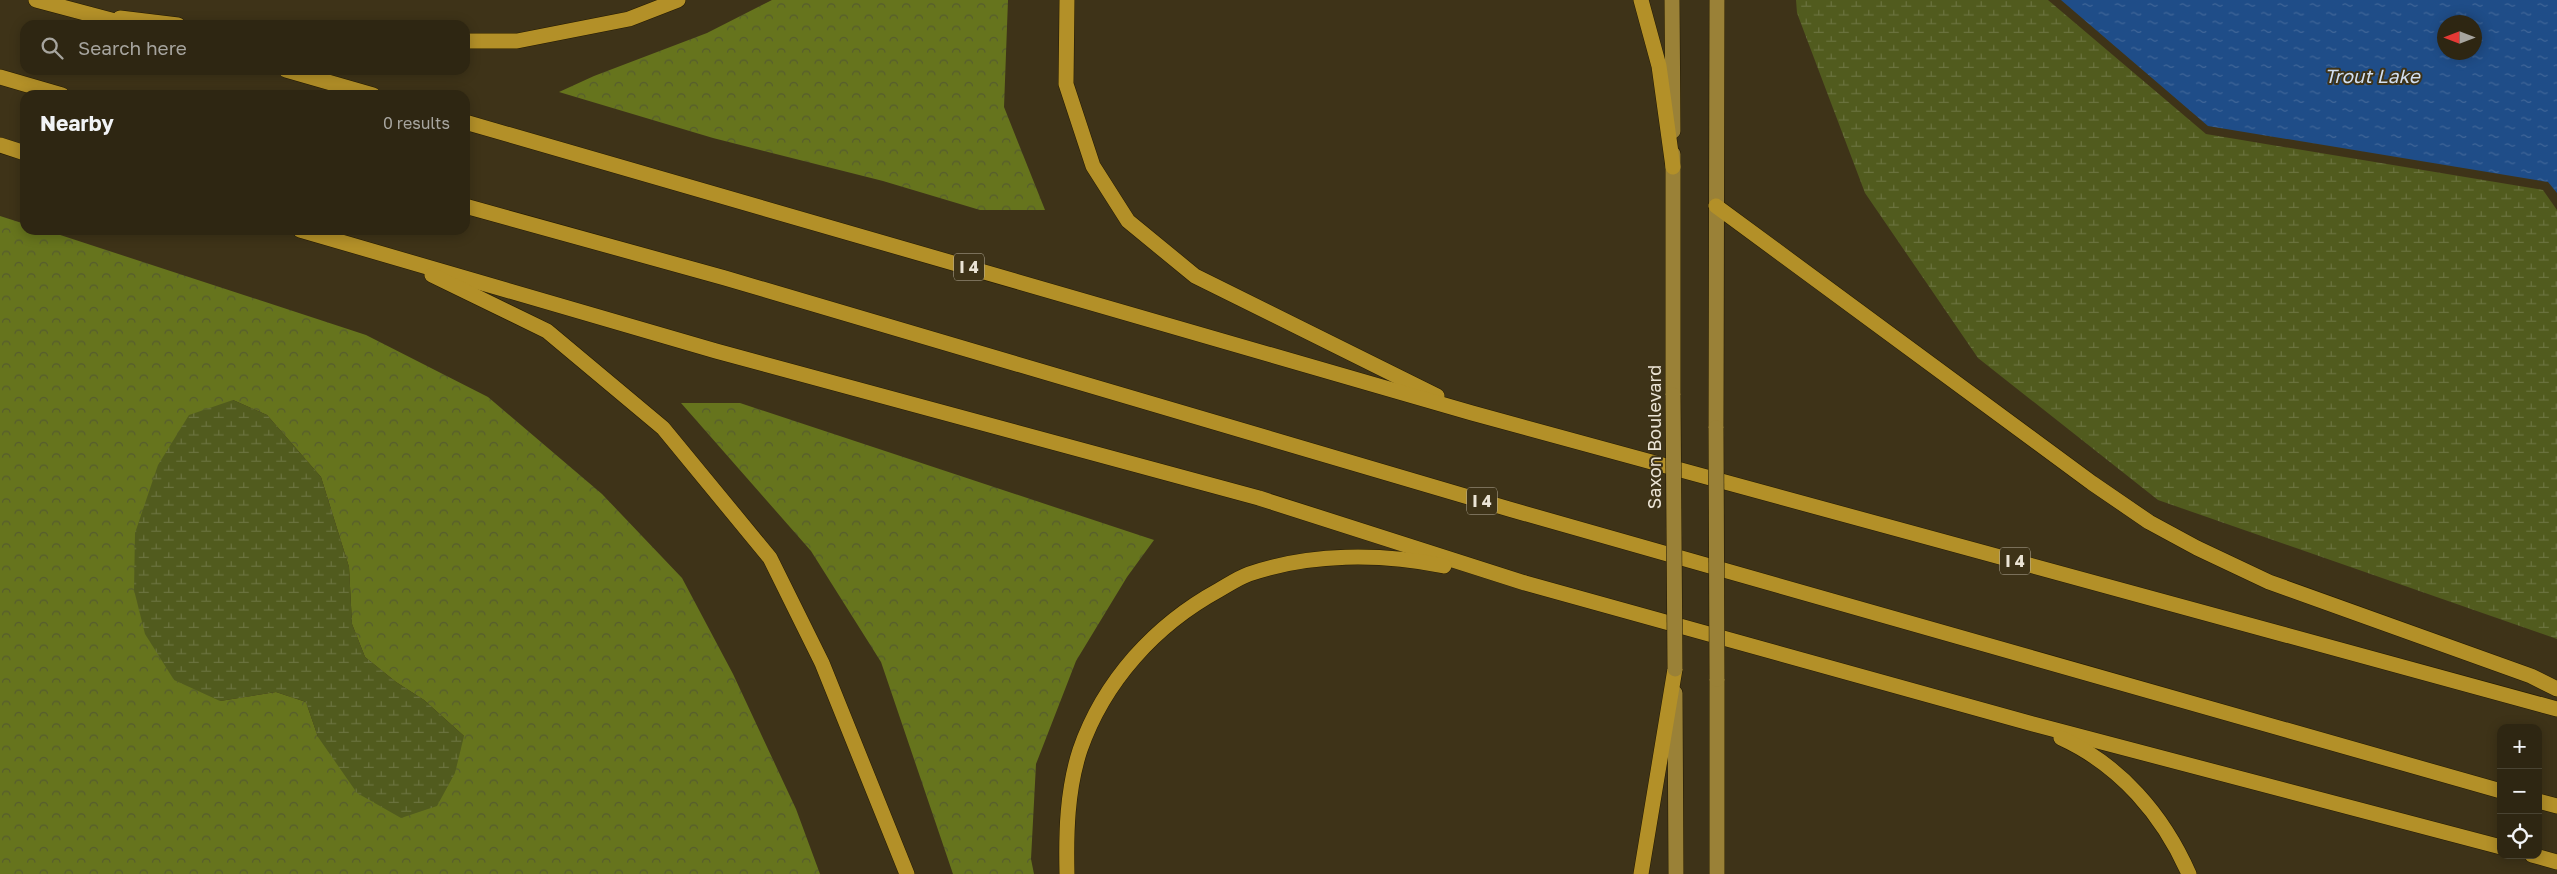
<!DOCTYPE html>
<meta charset="utf-8">
<style>
body{margin:0;font-family:"Golos Text",sans-serif;background:#362e1b;color:#f1f3f6}
.controls{position:absolute;right:15px;bottom:15px;display:grid;overflow:hidden;border-radius:10px;box-shadow:0 2px 12px #0003}
.controls button{width:45px;height:45px;display:grid;place-items:center;padding:0;border:0;border-bottom:1px solid #494332;background:#2e2612;color:#f1f3f6;font:25px sans-serif}
.compass{position:absolute;left:2437px;top:15px;width:45px;height:45px;border-radius:50%;background:#2e2612;box-shadow:0 2px 12px #0003;rotate:270deg}
.list{margin:0;padding:0;list-style:none}
h2{display:flex;justify-content:space-between;align-items:center;height:65px;margin:0;padding:0 20px;font-size:21px}
h2 small{font-size:16px;font-weight:400;color:#a7a59f}
.icon{flex:none;width:28px;height:28px;fill:none;stroke:currentColor;stroke-width:2;stroke-linecap:round;stroke-linejoin:round}
.map{position:relative;flex:none;width:2557px;height:874px;overflow:hidden}
.search{position:absolute;background:#2e2612;box-shadow:0 2px 12px #0003;left:20px;top:20px;width:450px;height:55px;display:flex;align-items:center;gap:12px;box-sizing:border-box;padding:0 18px;border-radius:15px;color:#a7a59f;font-size:19px}
.panel{position:absolute;background:#2e2612;box-shadow:0 2px 12px #0003;left:20px;top:90px;width:450px;height:145px;border-radius:15px}
.map>svg:first-child{display:block}
.forest{fill:url(#forest-crowns);fill-rule:evenodd}
.wetland{fill:url(#wetland-marsh)}
.water{fill:url(#water-ripples);fill-rule:evenodd}
.lines{fill:none;stroke-linecap:round;stroke-linejoin:round}
.major-casing{stroke:#241a01;stroke-width:16}
.highway-casing{stroke:#241a01;stroke-width:16}
.major{stroke:#9a8137;stroke-width:15}
.highway{stroke:#b39028;stroke-width:15}
.major-bridge-casing{stroke:#241a01;stroke-width:16;stroke-linecap:butt}
.major-bridge{stroke:#9a8137;stroke-width:15}
.labels{text-anchor:middle;stroke-width:4;stroke-linejoin:round;paint-order:stroke}
.shield{fill:#3e3318;stroke:#b7af9c;stroke-width:1}
.shield-label{font-size:16px;font-weight:bold;fill:#ebe4d5}
.street-label{font-size:18px;fill:#ebe4d5;stroke:#3e3318}
.water-label{font-size:19px;font-style:italic;fill:#d2dff1;stroke:#3e3318}
</style>
<div class="map">
<svg width="2557" height="874" viewBox="0 0 2557 874">
<defs>
<pattern id="forest-crowns" width="20" height="18" patternUnits="userSpaceOnUse" patternTransform="scale(1.25)"><rect width="20" height="18" fill="#66741d"/><path d="M2 6a3 3 0 1 1 6 0M12 15a3 3 0 1 1 6 0" fill="none" stroke="#565c2e"/></pattern>
<pattern id="wetland-marsh" width="20" height="14" patternUnits="userSpaceOnUse" patternTransform="scale(1.25)"><rect width="20" height="14" fill="#515b1e"/><path d="M1 5h8M5 5V1M11 12h8M15 12V8" fill="none" stroke="#6a723e"/></pattern>
<pattern id="water-ripples" width="26" height="14" patternUnits="userSpaceOnUse" patternTransform="scale(1.25)"><rect width="26" height="14" fill="#1f4d88"/><path d="M2 4q2-2 4 0t4 0M15 11q2-2 4 0t4 0" fill="none" stroke="#406698"/></pattern>
</defs>
<rect width="100%" height="100%" fill="#3e3318"/>
<g class="forest">
<polygon points="772,0 1008,0 1004,107 1045,210 980,210 883,181 713,138 559,92 594,76 707,33"/>
<path d="M0,216L25,224V230H45L366,335L488,397L602,494L682,578L733,674L796,809L820,874H0ZM233,400L267,415L321,477L349,567L352,624L365,657L396,682L424,700L464,736L318,737L306,702L276,692L220,701Z"/>
<polygon points="681,403 740,403 1154,540 1127,577 1076,661 1036,764 1031,859 1034,874 953,874 881,662 811,551"/>
</g>
<g class="wetland">
<polygon points="1796,0 2048,0 2206,134 2543,190 2557,210 2557,639 2158,500 1978,358 1865,193 1797,13"/>
<polygon points="233,400 267,415 321,477 349,567 352,624 365,657 396,682 424,700 464,736 455,773 437,806 401,818 357,793 318,737 306,702 276,692 220,701 174,680 145,634 134,590 135,533 158,465 189,415"/>
</g>
<path class="water" d="M2061,0H2557V193L2548,182L2208,126ZM2444,22H2474V52H2444Z"/>
<g class="lines">
<defs>
<g id="major">
<polyline points="1672,0 1673,131"/>
<polyline points="1673,154 1673,395"/>
<polyline points="1716,428 1717,0"/>
<polyline points="1717,679 1717,874"/>
<polyline points="1675,693 1676,874"/>
</g>
<g id="highway">
<polyline points="36,0 130,25"/>
<polyline points="1067,0 1066,84 1093,166 1128,221 1195,276 1437,396"/>
<polyline points="1641,0 1659,66 1673,167"/>
<polyline points="120,18 178,25"/>
<polyline points="465,41 517,41 629,19 678,0"/>
<polyline points="286,70 373,95"/>
<polyline points="0,77 62,95"/>
<polyline points="465,122 1472,413 2557,709"/>
<polyline points="0,145 25,153"/>
<polyline points="465,206 725,278 1509,509 2501,791"/>
<polyline points="1716,206 2092,483 2149,522 2197,548 2269,582 2531,676 2557,689"/>
<polyline points="300,230 716,351 1259,498 1525,583 2033,724 2501,847"/>
<polyline points="432,275 547,331 663,428 770,558 822,663 907,874"/>
<path d="M2061,738C2120,765 2163,815 2189,874"/>
<polyline points="2538,801 2557,806"/>
<polyline points="2532,855 2557,862"/>
<path d="M1067,874C1066,833 1067,790 1080,750C1104,681 1155,625 1219,590C1228,585 1238,578 1249,574C1310,553 1381,553 1444,566"/>
<polyline points="1641,874 1675,669"/>
</g>
</defs>
<use href="#major" class="major-casing"/>
<use href="#highway" class="highway-casing"/>
<use href="#major" class="major"/>
<use href="#highway" class="highway"/>
<defs>
<g id="major-bridge">
<polyline points="1673,395 1675,669"/>
<polyline points="1716,428 1717,679"/>
</g>
</defs>
<use href="#major-bridge" class="major-bridge-casing"/>
<use href="#major-bridge" class="major-bridge"/>
</g>
<g class="labels">
<g class="shield">
<rect x="954" y="253.5" width="30" height="27" rx="4"/>
<rect x="1467" y="487.5" width="30" height="27" rx="4"/>
<rect x="2000" y="547.5" width="30" height="27" rx="4"/>
</g>
<g class="shield-label">
<text x="969" y="273">I 4</text>
<text x="1482" y="507">I 4</text>
<text x="2015" y="567">I 4</text>
</g>
<g class="street-label">
<text transform="translate(1655 437) rotate(-90)" y="6">Saxon Boulevard</text>
</g>
<g class="water-label">
<text x="2372" y="83">Trout Lake</text>
</g>
</g>
</svg>
<div class="controls">
<button>+</button>
<button>−</button>
<button><svg class="icon" aria-label="locate" viewBox="0 0 24 24"><circle cx="12" cy="12" r="6"/><path d="M12 2v4M12 18v4M2 12h4M18 12h4"/></svg></button>
</div>
<svg class="compass" viewBox="-18 -18 36 36"><path d="M0-13l5 13h-10z" fill="#e53935"/><path d="M0 13l5-13h-10z" fill="#a7a59f"/></svg>
<div class="search"><svg class="icon" aria-label="search" viewBox="0 0 24 24"><circle cx="10" cy="10" r="6"/><path d="M15 15l6 6"/></svg>Search here</div>
<section class="panel">
<h2>Nearby<small>0 results</small></h2>
<ul class="list">
</ul>
</section>
</div>
